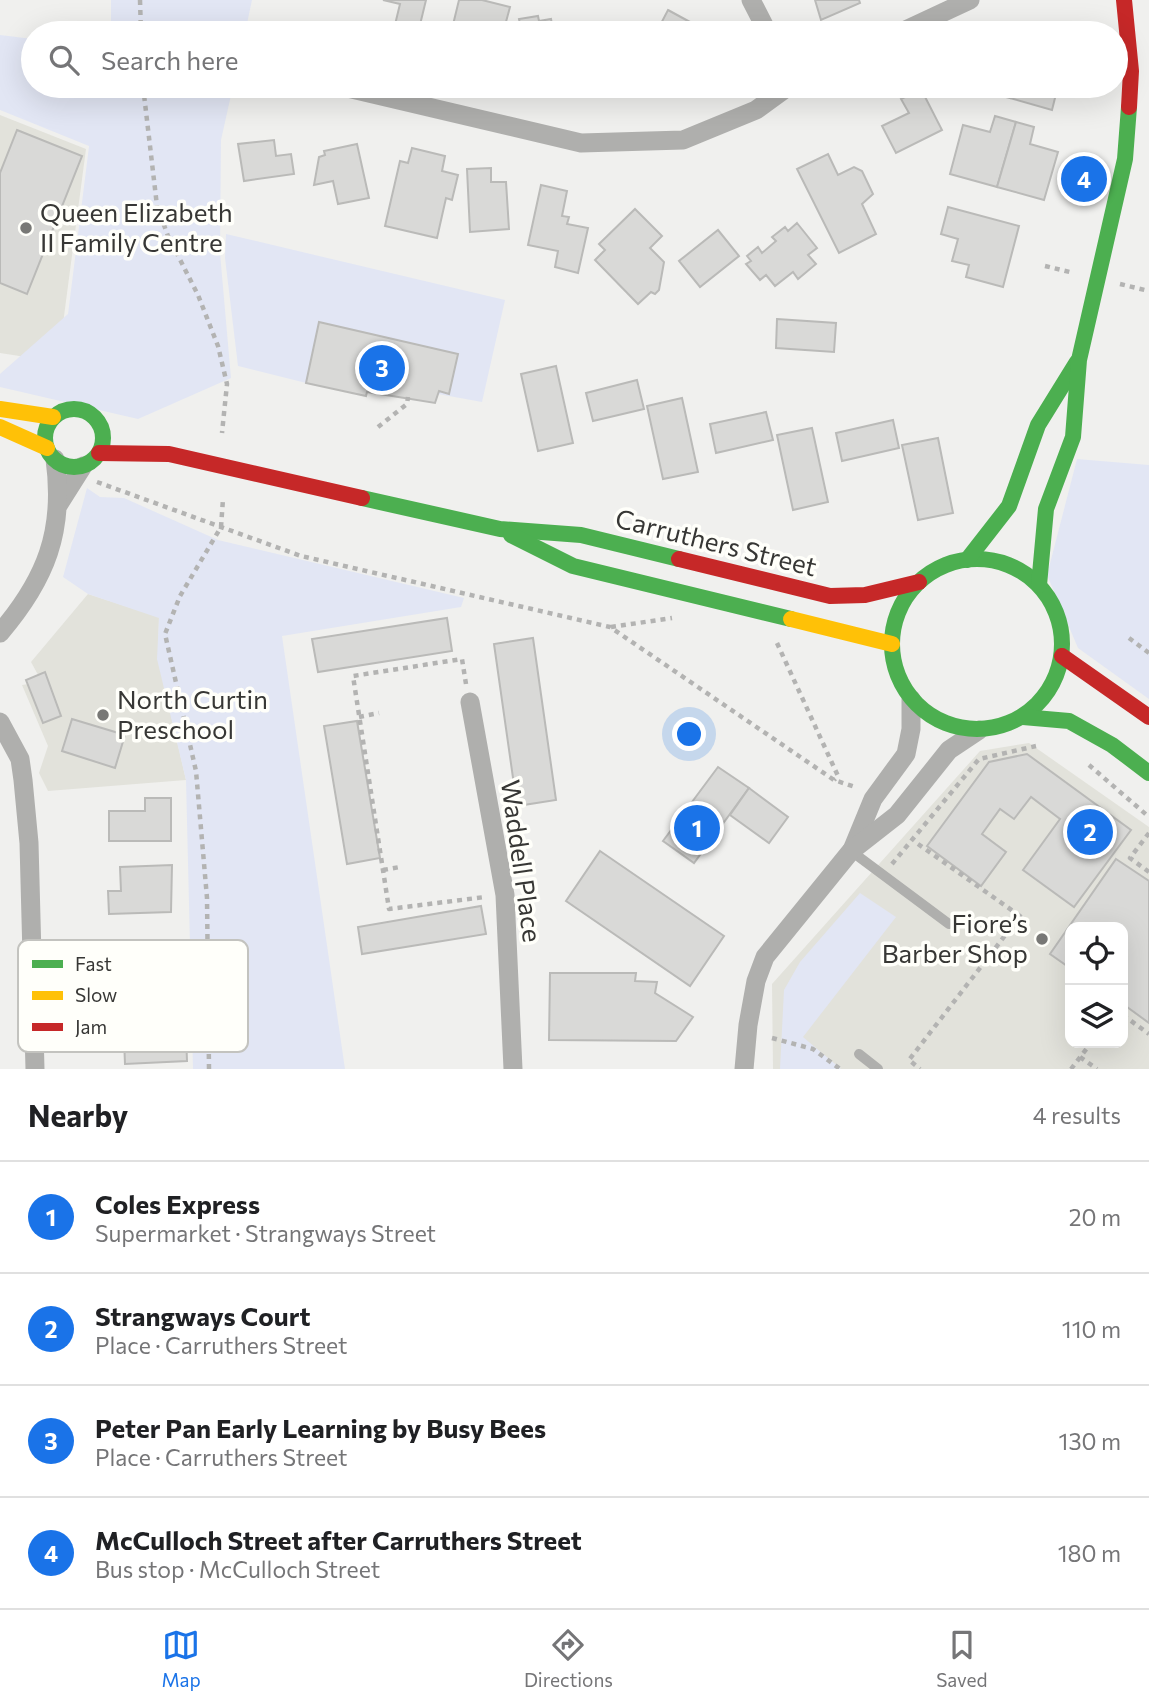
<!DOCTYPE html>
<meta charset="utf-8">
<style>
body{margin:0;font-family:Commissioner,sans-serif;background:#f6f6f6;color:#202124}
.controls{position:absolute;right:21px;bottom:21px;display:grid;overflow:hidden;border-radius:14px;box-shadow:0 7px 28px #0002}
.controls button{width:63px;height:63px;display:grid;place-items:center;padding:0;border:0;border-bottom:2px solid #e0e0e0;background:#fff;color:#202124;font:35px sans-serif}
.you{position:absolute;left:690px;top:735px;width:24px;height:24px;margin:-18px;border:5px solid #fff;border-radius:50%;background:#1a73e8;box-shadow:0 0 0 10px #1a73e833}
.badge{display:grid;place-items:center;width:46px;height:46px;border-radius:50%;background:#1a73e8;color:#fff;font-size:23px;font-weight:700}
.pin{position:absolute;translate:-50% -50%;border:4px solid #fff;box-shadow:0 2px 7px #0006}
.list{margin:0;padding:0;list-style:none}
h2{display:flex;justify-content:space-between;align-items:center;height:91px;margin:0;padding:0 28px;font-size:30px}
h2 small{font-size:23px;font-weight:400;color:#757577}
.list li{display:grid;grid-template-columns:46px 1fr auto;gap:21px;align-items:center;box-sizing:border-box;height:112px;padding:0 28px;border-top:2px solid #e0e0e0}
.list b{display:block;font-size:26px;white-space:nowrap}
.list p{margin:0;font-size:23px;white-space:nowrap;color:#757577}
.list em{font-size:23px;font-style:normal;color:#757577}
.icon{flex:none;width:38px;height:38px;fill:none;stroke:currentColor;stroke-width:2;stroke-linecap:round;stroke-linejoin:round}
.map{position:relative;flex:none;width:1149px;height:1069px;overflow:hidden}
.search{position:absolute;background:#fff;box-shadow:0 7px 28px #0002;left:21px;right:21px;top:21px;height:77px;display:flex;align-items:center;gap:18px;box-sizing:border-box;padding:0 24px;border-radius:38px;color:#757577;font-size:26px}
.sheet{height:539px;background:#fff}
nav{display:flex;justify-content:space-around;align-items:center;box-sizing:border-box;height:98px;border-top:2px solid #e0e0e0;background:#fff;font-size:19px;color:#757577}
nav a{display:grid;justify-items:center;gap:4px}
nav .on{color:#1a73e8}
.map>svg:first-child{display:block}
.built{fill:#e2e2db;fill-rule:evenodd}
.green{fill:#e2e6f4}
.building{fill:#d9d9d7;stroke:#babab8;stroke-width:2}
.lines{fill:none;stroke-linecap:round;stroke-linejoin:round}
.path{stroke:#b3b3b2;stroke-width:4.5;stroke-dasharray:5 5;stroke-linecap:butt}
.lane{stroke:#afafad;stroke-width:10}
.street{stroke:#afafad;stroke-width:19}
.fast{stroke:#4caf50;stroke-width:16}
.slow{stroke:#ffc107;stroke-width:16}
.jam{stroke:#c62828;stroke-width:16}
.poi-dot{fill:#787876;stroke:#fffffa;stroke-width:2.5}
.labels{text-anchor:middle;stroke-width:7;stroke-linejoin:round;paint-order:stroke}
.poi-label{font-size:26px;fill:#373735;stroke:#fffffa;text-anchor:start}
.street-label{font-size:26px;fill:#373735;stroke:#fffffa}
.key{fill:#fffffa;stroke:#c3c3bf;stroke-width:2}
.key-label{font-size:19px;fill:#373735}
</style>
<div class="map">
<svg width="1149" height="1069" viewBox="0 0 1149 1069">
<rect width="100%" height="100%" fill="#f0f0ee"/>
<g class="built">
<polygon points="0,115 86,149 58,362 0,353"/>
<polygon points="88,594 159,617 158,659 186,780 48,791 39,773 48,746 22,685 42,682 31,662"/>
<path d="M1029,743L1149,827V1069H773L772,984L980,751ZM1070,927H1123V1043H1070Z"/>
</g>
<g class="green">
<polygon points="111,0 252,0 245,33 111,33"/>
<polygon points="0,35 33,39 33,86 233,86 221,140 220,253 231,378 138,419 0,387 0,374 68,314 89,146 0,110"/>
<polygon points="226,234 505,300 482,402 438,394 439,391 449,393 458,354 320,322 306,383 238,366 225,258"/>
<polygon points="1077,459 1149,465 1149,699 1078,648 1047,575"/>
<polygon points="87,488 100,497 124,498 218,540 464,598 461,607 282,636 345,1069 193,1069 186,780 157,659 159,618 88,594 63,577"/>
<polygon points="860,893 896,917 803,1037 841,1069 780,1069 784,990 800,962"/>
</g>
<g class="building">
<polygon points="383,0 426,0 418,33 393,33 400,4"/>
<polygon points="459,0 482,0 510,7 503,33 451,33"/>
<polygon points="815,0 859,0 860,3 821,20"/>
<polygon points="668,10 701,28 698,33 656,33"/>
<polygon points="538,16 539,21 551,19 553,30 590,25 591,33 518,33 517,29 521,29 519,19"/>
<polygon points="961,86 1013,86 1010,98"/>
<polygon points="1013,86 1058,86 1052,110 1010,98"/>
<polygon points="921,89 942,130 896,153 882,126 909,113 901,99"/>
<polygon points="995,116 1016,122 997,187 950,174 963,125 990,132"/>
<polygon points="1016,122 1034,127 1030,144 1058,152 1044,200 997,187"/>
<polygon points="17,130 82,156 27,294 0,283 0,173"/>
<polygon points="274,140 276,156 291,154 294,174 244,181 238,144"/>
<polygon points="357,144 369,198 338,204 333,181 314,185 319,157 325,155 324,151"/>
<polygon points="412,148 445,156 442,171 458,175 452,200 446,198 437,238 385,226 400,161 408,163"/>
<polygon points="828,154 838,175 854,167 862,171 873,194 862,204 876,234 839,253 797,169"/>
<polygon points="491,168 491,182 506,182 509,229 470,232 467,169"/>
<polygon points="541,185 567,191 562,216 569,217 567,224 588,228 578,273 555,267 558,251 528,245"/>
<polygon points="948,207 1019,226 1003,287 966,277 969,265 952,261 958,239 941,234"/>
<polygon points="635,209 662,236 650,248 664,262 659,290 655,294 651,292 638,304 595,260 605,250 599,244"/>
<polygon points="797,223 817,248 808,255 816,264 798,279 793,272 775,286 766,275 760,280 746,264 751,261 747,256 758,247 762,253 776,241 772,237 785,227 788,231"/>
<polygon points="718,230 739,256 700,287 679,261"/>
<polygon points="777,319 836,323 834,352 776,348"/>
<polygon points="319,322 458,354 449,394 439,391 435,403 367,392 366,396 306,383"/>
<polygon points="556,366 573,443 538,451 521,374"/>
<polygon points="637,380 644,409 593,421 586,393"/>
<polygon points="682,398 698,472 663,479 647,406"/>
<polygon points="766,412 773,440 716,453 710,424"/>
<polygon points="893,420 899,448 842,461 836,433"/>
<polygon points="812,428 828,502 793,510 777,435"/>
<polygon points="938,438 953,513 918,520 902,445"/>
<polygon points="447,618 452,651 318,672 312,639"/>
<polygon points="533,638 556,800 517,806 494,644"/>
<polygon points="45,672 61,716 43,723 26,680"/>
<polygon points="72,719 125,735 115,768 62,751"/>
<polygon points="357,721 380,858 347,864 324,726"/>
<polygon points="1027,754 1131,830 1074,907 1023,870 1060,819 1031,797 1014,819 1000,809 982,834 1006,852 981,886 927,846 989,762"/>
<polygon points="718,767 749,788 694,863 663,841"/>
<polygon points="749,788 788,817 769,843 730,815"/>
<polygon points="145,798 171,798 171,841 109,841 109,811 145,811"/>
<polygon points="600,851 724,936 690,986 566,901"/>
<polygon points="1116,859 1149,881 1149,1023 1123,1004 1123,927 1070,927 1070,968 1050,954"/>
<polygon points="172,865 171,912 109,914 108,891 121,891 120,867"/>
<polygon points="481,906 486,934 362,954 358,927"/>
<polygon points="550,973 636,973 635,981 657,982 655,993 693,1017 676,1041 549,1040"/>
<polygon points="185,1010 186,1030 169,1030 170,1034 186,1033 187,1061 125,1064 123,1013"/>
</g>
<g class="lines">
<g class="path">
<polyline points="140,0 141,33"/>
<polyline points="143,86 157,206 168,236 198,295 218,346 227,384 222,433"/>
<polyline points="1045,266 1074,273"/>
<polyline points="1120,284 1149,291"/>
<polyline points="378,427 407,404 408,397"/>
<polyline points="97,482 301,556 610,627 834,780 855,787"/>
<polyline points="611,627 672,618"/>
<polyline points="1129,638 1149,653"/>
<polyline points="777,643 838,776 834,780"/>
<polyline points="466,684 462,659 353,676 389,909 485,897"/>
<polyline points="359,717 379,713"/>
<polyline points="1089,765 1149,817"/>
<polyline points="1149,833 1130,858 1149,872"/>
<polyline points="918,844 1020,916 909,1060 920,1069"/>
<polyline points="892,864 979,759 1036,746"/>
<polyline points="383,870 400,867"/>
<polyline points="1123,1015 1149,1034"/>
<polyline points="772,1038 813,1049 840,1069"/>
<polyline points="1080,1057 1097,1069"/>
<polyline points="209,1069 207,898 196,771 165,634 180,596 221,527 223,499"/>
<polyline points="1071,1069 1091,1043"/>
</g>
<g class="lane">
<polyline points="851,851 949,924"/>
<polyline points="859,1054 878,1069"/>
</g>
<g class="street">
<polyline points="751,0 768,33"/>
<polyline points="899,33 970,0"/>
<polyline points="339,86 581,143 683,140 756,110 789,86"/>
<polyline points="59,504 83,466"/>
<path d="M0,633C46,579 65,531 55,459"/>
<polyline points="470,702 505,895 513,1069"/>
<polyline points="0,722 20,759 23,780 29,843 35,1069"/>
<polyline points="852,850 873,799 906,754 911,729 911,699"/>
<polyline points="744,1069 748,1025 756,981 765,957 851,851 897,815 949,750 979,730"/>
</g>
<g class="fast">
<circle cx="74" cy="438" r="29"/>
<polyline points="362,498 500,529 581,535 679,559"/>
<polyline points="511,535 573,566 791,619"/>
<circle cx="977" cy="644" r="85"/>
<polyline points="967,560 1009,506 1038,425 1077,362"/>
<polyline points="1039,585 1046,509 1073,437 1079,360 1125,159 1129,107"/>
<polyline points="1023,717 1069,721 1112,745 1149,773"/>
</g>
<g class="slow">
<polyline points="0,409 53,417"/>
<polyline points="0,427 47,448"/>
<polyline points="791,619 892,644"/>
</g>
<g class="jam">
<polyline points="1124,0 1131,71 1129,107"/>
<polyline points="99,453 169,454 362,498"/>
<polyline points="679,559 830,596 865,595 919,582"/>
<polyline points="1062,656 1149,717"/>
</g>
</g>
<g class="poi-dot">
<circle cx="26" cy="228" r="7"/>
<circle cx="103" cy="715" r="7"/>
<circle cx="1042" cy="939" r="7"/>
</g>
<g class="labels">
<g class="poi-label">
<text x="40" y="222">Queen Elizabeth<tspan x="40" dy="30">II Family Centre</tspan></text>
<text x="117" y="709">North Curtin<tspan x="117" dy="30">Preschool</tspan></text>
<text x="1028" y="933" text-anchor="end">Fiore’s<tspan x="1028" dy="30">Barber Shop</tspan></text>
</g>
<g class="street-label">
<text transform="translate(716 543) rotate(14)" y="9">Carruthers Street</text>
<text transform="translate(521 861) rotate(82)" y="9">Waddell Place</text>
</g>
</g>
<rect x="18" y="940" width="230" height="112" rx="10" class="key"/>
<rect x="32" y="960" width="31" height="8" fill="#4caf50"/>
<rect x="32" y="991" width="31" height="9" fill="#ffc107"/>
<rect x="32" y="1023" width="31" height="8" fill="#c62828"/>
<g class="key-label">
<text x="75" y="971">Fast</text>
<text x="75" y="1002">Slow</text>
<text x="75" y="1034">Jam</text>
</g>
</svg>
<div class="controls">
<button><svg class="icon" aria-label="locate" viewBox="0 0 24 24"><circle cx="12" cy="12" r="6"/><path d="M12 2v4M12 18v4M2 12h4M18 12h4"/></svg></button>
<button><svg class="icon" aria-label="layers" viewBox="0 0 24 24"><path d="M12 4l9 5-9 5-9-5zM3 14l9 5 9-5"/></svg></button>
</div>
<div class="you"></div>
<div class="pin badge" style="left:697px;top:828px">1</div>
<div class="pin badge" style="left:1090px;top:832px">2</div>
<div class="pin badge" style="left:382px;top:368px">3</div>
<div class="pin badge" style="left:1084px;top:179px">4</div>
<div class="search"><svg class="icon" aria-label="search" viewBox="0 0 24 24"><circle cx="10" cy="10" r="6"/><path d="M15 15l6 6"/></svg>Search here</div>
</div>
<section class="sheet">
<h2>Nearby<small>4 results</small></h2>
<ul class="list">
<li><span class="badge">1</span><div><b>Coles Express</b><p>Supermarket · Strangways Street</p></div><em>20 m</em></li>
<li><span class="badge">2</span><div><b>Strangways Court</b><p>Place · Carruthers Street</p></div><em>110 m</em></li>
<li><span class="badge">3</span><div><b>Peter Pan Early Learning by Busy Bees</b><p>Place · Carruthers Street</p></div><em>130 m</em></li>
<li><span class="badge">4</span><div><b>McCulloch Street after Carruthers Street</b><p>Bus stop · McCulloch Street</p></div><em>180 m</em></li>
</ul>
</section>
<nav>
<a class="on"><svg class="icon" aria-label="map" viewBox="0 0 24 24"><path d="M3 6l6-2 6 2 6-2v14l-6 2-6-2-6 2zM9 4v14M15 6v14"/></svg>Map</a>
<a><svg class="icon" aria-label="directions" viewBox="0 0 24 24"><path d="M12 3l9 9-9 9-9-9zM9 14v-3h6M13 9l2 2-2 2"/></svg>Directions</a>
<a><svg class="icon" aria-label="saved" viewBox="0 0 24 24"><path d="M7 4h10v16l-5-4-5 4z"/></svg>Saved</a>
</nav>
